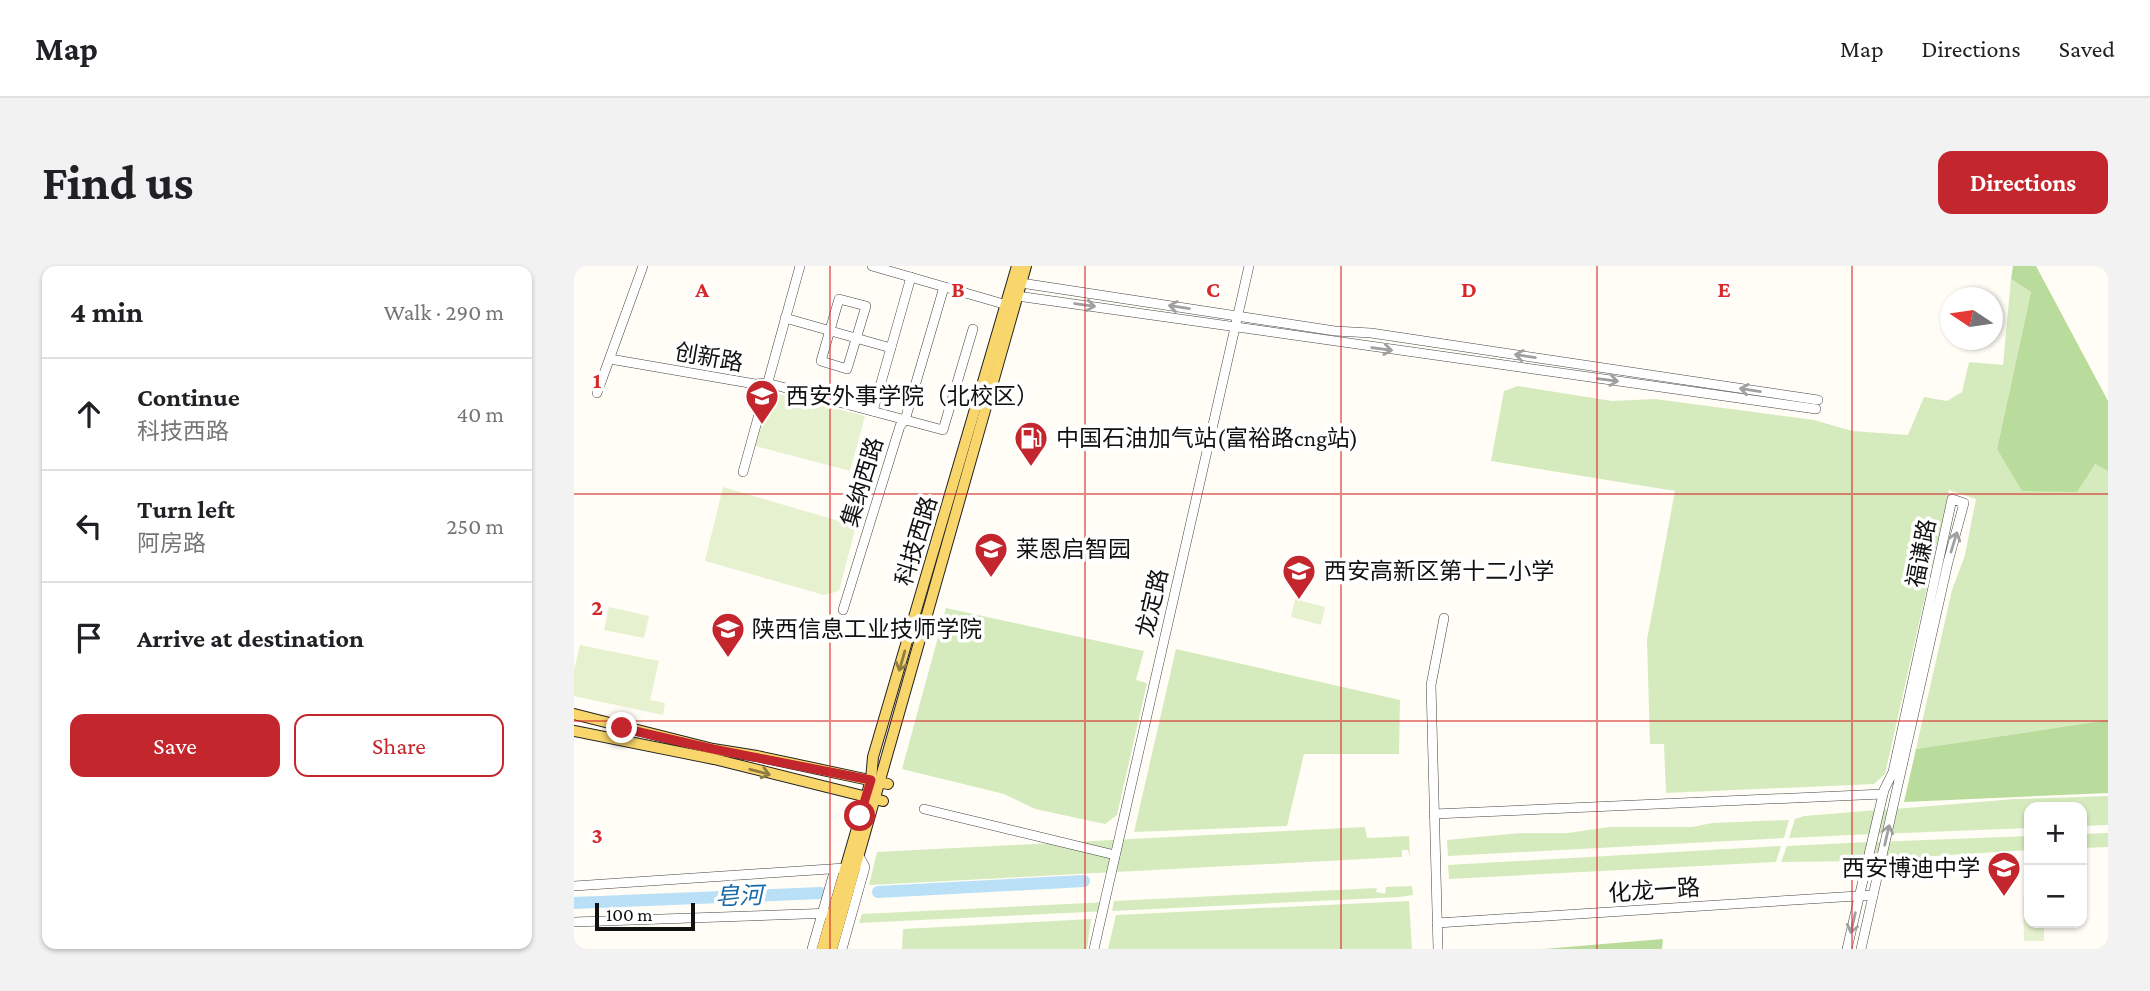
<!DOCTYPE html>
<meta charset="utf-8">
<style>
body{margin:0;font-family:"Crimson Pro","Noto Sans SC",serif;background:#f2f2f2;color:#202124}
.controls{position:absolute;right:21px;bottom:21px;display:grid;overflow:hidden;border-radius:14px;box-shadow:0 2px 5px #0004}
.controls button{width:63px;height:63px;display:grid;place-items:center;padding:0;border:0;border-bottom:2px solid #e0e0e0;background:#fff;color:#202124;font:35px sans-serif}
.compass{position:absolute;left:1366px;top:21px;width:63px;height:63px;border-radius:50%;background:#fff;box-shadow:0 2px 5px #0004;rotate:283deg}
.scale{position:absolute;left:21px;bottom:18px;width:100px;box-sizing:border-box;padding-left:7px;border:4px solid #111;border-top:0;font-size:19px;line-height:24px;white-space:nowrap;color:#111;-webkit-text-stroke:5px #fff;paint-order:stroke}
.stop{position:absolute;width:21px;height:21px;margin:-16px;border:5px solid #c4262e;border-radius:50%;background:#fff}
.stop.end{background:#c4262e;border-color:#fff;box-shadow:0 2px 7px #0008}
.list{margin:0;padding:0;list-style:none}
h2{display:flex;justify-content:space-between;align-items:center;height:91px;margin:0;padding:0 28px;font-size:30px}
h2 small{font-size:23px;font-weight:400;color:#757577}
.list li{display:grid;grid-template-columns:46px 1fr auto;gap:21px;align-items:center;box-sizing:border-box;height:112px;padding:0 28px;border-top:2px solid #e0e0e0}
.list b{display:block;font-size:26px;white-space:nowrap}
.list p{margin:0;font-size:23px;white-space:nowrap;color:#757577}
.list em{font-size:23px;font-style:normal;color:#757577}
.actions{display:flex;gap:14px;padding:21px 28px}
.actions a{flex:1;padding:16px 0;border:2px solid #c4262e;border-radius:14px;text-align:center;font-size:24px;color:#c4262e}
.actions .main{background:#c4262e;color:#fff}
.icon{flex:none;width:38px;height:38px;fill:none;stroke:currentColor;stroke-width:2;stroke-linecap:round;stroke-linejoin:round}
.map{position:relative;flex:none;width:1534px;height:683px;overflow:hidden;border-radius:14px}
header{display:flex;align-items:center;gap:42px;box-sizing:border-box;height:98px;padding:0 35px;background:#fff;border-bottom:2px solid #e0e0e0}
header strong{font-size:33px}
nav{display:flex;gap:38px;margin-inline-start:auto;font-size:24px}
.intro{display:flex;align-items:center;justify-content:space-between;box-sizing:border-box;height:168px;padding:0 42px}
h1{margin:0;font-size:49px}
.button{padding:18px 32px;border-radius:14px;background:#c4262e;color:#fff;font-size:24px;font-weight:700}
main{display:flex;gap:42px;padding:0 42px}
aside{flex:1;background:#fff;border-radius:14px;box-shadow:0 2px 5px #0004}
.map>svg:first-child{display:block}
.green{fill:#d5ebbd}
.forest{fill:#b9dc9c}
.pitch{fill:#e6f2cf}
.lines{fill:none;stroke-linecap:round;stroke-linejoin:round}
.river{stroke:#b9e0f7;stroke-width:12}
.minor-casing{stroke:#444;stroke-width:10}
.major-casing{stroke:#222;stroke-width:12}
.minor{stroke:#fff;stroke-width:9}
.major{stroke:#f9d66b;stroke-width:10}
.oneway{stroke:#a0a0a0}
.oneway2{stroke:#917d42}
.route{stroke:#c4262e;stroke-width:9}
.grid{fill:none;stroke:#d62828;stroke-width:2;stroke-opacity:0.55}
.labels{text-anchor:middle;stroke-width:7;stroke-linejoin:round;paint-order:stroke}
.street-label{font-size:23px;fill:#111;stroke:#fff}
.poi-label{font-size:23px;fill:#111;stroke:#fff;text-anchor:start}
.water-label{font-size:24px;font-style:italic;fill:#1768a6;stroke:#fff}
.grid-label{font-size:23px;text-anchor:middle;font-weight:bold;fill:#d62828;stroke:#fff;stroke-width:7;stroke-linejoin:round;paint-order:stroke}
</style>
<header>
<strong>Map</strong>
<nav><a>Map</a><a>Directions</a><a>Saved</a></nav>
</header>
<div class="intro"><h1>Find us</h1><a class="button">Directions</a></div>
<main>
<aside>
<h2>4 min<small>Walk · 290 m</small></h2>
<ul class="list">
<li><svg class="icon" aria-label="ahead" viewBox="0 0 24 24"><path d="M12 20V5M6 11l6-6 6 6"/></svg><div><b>Continue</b><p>科技西路</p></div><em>40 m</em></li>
<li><svg class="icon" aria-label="left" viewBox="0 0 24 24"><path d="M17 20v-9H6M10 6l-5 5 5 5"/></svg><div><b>Turn left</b><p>阿房路</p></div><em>250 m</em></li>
<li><svg class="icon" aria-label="arrive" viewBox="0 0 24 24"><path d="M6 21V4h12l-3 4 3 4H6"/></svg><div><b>Arrive at destination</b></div></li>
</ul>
<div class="actions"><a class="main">Save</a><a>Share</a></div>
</aside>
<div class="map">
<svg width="1534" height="683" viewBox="0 0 1534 683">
<rect width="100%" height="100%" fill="#fffdf5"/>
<g class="green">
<polygon points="1437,13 1457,26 1423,183 1521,198 1534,205 1534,454 1342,483 1378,324 1391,289 1402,233 1375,224 1311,508 1300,518 1092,527 1090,478 1076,478 1073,374 1101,225 917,195 930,125 944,120 1038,135 1081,133 1240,154 1278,165 1334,169 1350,131 1373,135 1388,126 1395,96 1429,99"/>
<polygon points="372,342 570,385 562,414 573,417 543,549 531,558 461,543 430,528 328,503"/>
<polygon points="602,383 826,434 825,488 730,488 713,560 560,566"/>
<polygon points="1534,530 1534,559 1508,560 1508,541 1455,541 1455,562 1303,568 1309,544 1441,533"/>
<polygon points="1303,544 1298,568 1215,572 1221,553 1230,550"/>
<polygon points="1215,554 1210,572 874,590 873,574 946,567 994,567 1035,561 1118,561 1138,557"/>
<polygon points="791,561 793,572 835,570 836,591 834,584 828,584 828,591 295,619 303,586"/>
<polygon points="1534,567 1534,581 1508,582 1508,568"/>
<polygon points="1455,570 1455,584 1297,594 1301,576"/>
<polygon points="1296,576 1292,595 1207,596 1213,580"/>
<polygon points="1207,580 1202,596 875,613 874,599"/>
<polygon points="838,620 839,629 825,631 538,645 540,635 803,622 802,626 811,628 812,621"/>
<polygon points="835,635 838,683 534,683 542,649"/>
<polygon points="535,636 533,645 285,657 288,648"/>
<polygon points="517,653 513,683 328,683 329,663"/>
</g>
<g class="forest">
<polygon points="1439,0 1462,0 1534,135 1534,205 1521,198 1503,226 1448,225 1423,183 1457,26 1437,13"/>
<polygon points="1534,454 1534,527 1330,536 1342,483"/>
<polygon points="1089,673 1088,683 969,683"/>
</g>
<g class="pitch">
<polygon points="196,126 291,150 276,205 181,180"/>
<polygon points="149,221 282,260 265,325 250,329 131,295"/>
<polygon points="721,333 751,341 747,359 717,351"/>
<polygon points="35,341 75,350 70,372 30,364"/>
<polygon points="6,379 85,395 76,434 91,437 89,449 0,430 0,404"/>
<polygon points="1449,629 1455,629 1455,657 1470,657 1470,675 1450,675"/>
</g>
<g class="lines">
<g class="river">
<polyline points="304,626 510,615"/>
<polyline points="0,637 247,627"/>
</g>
<defs>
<g id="minor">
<polyline points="298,0 433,39"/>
<polyline points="447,17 761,65 797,67 1244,134"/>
<polyline points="443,30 1242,143"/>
<polygon points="265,33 292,40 273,103 247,95"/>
<polyline points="211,52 317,82"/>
<polyline points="36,93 181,118 193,117 369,164 399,63"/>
<polyline points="23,127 69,0"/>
<polyline points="299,145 337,11"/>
<polyline points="169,206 226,0"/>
<polyline points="269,344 326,160 331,154 370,21"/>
<polyline points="350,543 541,589"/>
<polyline points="860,548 1309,528"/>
<polyline points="0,620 271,602"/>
<polyline points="0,656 259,647"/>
<polyline points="863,657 1299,629"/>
<polyline points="238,683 261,603"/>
<polyline points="268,683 291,601 285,590"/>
<polyline points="520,683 675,0"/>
<polyline points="864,683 857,419 870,352"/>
<polyline points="1273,683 1310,524 1319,506 1378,233 1390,237 1374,296 1287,683"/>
</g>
<g id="major">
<polyline points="0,448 139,483 183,490 314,518"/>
<polyline points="0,465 140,493 309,535"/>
<polyline points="248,683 297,514 299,491 443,0"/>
<polyline points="258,683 452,0"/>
</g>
</defs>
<use href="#minor" class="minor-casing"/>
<use href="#major" class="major-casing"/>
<use href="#minor" class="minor"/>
<use href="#major" class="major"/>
</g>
<defs><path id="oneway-shaft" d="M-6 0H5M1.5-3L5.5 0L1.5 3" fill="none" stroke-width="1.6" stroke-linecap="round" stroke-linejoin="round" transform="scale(1.75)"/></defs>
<g class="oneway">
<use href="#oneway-shaft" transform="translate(511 39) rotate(8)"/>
<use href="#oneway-shaft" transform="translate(605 41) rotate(-171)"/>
<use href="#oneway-shaft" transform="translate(808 83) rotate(8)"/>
<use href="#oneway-shaft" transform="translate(951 90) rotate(-171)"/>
<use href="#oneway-shaft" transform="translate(1034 114) rotate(8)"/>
<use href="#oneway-shaft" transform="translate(1176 124) rotate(-171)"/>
<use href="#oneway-shaft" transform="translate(1380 276) rotate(-73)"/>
<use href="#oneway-shaft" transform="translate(1313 569) rotate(-77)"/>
<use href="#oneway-shaft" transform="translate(1279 657) rotate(103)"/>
</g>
<g class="oneway2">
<use href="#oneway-shaft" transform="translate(328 395) rotate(106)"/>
<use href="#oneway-shaft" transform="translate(186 506) rotate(15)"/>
</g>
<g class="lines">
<polyline class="route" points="48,462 139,483 297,514 286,550"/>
</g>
<path class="grid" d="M256,0V683M511,0V683M767,0V683M1023,0V683M1278,0V683M0,228H1534M0,455H1534"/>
<defs>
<symbol id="university-pin" viewBox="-11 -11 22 30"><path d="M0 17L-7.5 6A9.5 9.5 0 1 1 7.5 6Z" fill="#c4262e" stroke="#fff"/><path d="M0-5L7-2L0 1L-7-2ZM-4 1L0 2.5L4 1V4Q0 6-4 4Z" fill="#fff"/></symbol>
<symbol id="fuel-pin" viewBox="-11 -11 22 30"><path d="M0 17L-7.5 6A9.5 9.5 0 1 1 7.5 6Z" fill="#c4262e" stroke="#fff"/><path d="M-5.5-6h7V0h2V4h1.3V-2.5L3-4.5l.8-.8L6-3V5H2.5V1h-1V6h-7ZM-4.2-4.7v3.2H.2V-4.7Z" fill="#fff"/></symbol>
<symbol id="school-pin" viewBox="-11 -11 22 30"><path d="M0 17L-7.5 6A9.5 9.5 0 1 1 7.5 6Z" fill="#c4262e" stroke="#fff"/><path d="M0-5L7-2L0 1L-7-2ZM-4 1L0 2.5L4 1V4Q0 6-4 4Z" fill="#fff"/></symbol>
</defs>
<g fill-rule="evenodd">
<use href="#university-pin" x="169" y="111" width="38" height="52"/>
<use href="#fuel-pin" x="438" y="153" width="38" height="52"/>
<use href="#school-pin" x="398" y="264" width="38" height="52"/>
<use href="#school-pin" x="706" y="286" width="38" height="52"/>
<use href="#university-pin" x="135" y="344" width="38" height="52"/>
<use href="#school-pin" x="1411" y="583" width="38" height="52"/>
</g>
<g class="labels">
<g class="street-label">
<text transform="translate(135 91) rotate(10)" y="8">创新路</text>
<text transform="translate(288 216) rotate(-73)" y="8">集纳西路</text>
<text transform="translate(342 275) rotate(-73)" y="8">科技西路</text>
<text transform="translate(1347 287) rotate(-79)" y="8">福谦路</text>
<text transform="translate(578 337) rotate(-77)" y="8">龙定路</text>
<text transform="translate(1080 624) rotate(-4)" y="8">化龙一路</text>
</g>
<g class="poi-label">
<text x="212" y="138">西安外事学院（北校区）</text>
<text x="482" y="180">中国石油加气站(富裕路cng站)</text>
<text x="442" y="291">莱恩启智园</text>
<text x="750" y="313">西安高新区第十二小学</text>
<text x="178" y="371">陕西信息工业技师学院</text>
<text x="1406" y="610" text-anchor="end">西安博迪中学</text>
</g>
<g class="water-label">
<text transform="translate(165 630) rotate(-2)" y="8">皂河</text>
</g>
</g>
<g class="grid-label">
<text x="128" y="31">A</text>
<text x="384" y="31">B</text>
<text x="639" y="31">C</text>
<text x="895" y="31">D</text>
<text x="1150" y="31">E</text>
<text x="23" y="122">1</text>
<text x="23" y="349">2</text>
<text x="23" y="577">3</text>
</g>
</svg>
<div class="controls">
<button>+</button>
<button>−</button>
</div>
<svg class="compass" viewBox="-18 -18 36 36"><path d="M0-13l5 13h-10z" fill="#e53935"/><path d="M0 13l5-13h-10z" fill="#757577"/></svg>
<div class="scale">100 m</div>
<div class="stop" style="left:286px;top:550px"></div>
<div class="stop end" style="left:48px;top:462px"></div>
</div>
</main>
